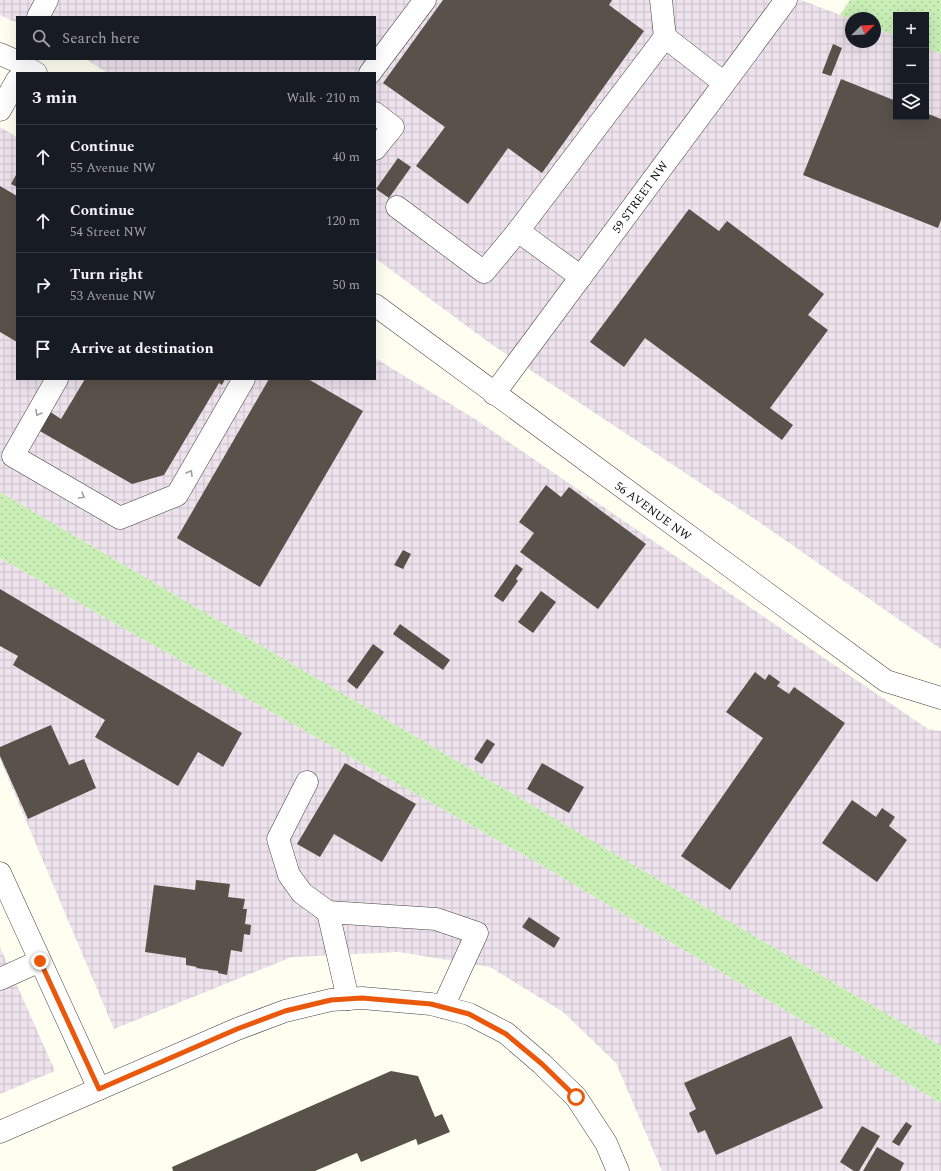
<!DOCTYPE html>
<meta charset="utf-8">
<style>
body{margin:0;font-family:Spectral,serif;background:#242831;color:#f1f3f6}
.controls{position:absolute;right:12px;top:12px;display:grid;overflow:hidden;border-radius:0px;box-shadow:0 4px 16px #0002}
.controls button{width:36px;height:36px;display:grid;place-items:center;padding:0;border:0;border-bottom:1px solid #363941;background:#171b24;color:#f1f3f6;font:20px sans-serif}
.compass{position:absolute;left:845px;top:12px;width:36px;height:36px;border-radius:50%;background:#171b24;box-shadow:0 4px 16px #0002;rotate:66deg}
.stop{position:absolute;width:12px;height:12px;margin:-9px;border:3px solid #ea580c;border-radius:50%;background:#fff}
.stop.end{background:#ea580c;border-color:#fff;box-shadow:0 1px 4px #0008}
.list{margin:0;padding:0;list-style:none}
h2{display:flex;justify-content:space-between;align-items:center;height:52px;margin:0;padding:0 16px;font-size:17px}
h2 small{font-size:13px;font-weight:400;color:#9ea1a6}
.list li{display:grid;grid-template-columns:26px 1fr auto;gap:12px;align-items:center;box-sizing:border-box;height:64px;padding:0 16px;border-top:1px solid #363941}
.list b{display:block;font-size:15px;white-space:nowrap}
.list p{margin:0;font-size:13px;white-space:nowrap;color:#9ea1a6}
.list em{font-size:13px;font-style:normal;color:#9ea1a6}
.icon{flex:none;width:22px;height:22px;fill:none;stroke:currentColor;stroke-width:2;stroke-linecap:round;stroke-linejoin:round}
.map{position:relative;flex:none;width:941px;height:1171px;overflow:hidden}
.search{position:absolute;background:#171b24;box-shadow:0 4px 16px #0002;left:16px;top:16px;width:360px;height:44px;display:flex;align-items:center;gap:10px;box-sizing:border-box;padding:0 14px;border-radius:0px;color:#9ea1a6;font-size:15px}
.panel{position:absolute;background:#171b24;box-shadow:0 4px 16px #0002;left:16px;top:72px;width:360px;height:308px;border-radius:0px}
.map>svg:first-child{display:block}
.industrial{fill:url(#industrial-grid)}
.grass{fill:url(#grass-dots)}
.building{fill:#59524a}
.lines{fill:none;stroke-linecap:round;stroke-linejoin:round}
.minor-casing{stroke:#424242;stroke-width:23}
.minor{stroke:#fff;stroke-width:22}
.oneway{stroke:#9f9f9f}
.route{stroke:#ea580c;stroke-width:5}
.labels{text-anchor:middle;stroke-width:4;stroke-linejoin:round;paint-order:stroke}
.street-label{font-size:12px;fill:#0f0f0f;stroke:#fff}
</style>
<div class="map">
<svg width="941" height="1171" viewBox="0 0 941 1171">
<defs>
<pattern id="industrial-grid" width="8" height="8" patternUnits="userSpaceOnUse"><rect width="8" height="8" fill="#eee3ed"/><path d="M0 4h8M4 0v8" fill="none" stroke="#cbc2ca"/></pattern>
<pattern id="grass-dots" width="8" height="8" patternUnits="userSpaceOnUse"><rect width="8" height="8" fill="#c9eeb6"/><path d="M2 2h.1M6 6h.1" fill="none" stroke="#abcb9b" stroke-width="1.8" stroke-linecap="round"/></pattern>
</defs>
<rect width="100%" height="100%" fill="#fffff1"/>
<g class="industrial">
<polygon points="0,0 801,0 851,19 851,42 875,42 875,28 896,36 896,117 926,117 926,48 941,54 941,649 759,522 491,344 375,258 375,73 107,73 86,59 375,59 375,17 17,17 17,23 0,15"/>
<polygon points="0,127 17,137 17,379 375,379 375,358 475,419 928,729 941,731 941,1046 0,492"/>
<polygon points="0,558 543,866 941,1103 941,1171 662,1171 616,1063 563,1012 490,967 399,952 292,957 114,1029 0,759"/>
<polygon points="0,947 55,1071 0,1094"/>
</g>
<g class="grass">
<polygon points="850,0 941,0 941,54 926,48 926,15 896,15 896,36 875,28 875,18 851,18 851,19 840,15"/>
<polygon points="0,492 941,1046 941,1103 543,866 0,558"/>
</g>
<g class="building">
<polygon points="443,0 612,0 609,5 644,31 542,173 508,148 468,204 416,166 445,127 383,83"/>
<polygon points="833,44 842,48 831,76 822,73"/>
<polygon points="841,79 896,101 896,117 926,117 926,113 941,119 941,220 938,228 803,175"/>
<polygon points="398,158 411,167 389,198 376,189"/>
<polygon points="17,173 17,187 11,184"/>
<polygon points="0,186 17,196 17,342 0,332"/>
<polygon points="689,209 719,231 727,221 824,294 808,315 828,330 770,408 793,425 782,440 645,338 624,367 590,342"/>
<polygon points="85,379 225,379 222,385 219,383 164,475 132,484 38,430 49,411 61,419"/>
<polygon points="269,379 308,379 363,411 260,587 177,538"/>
<polygon points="546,485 561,497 569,487 646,544 598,609 520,552 534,533 519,522"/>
<polygon points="403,550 411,554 403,569 394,565"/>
<polygon points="516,564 523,569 516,579 518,581 503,602 494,596"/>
<polygon points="0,589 242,733 223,767 198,752 178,786 95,737 105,720 13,665 18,656 0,646"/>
<polygon points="541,591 556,602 533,633 518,622"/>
<polygon points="400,624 450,660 443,670 393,634"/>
<polygon points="373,644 384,652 357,689 347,681"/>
<polygon points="755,672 765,680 769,674 780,682 777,686 789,694 794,687 845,723 730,890 681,856 763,738 726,712"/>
<polygon points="51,725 69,765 84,759 96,788 28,819 0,756 0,747"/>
<polygon points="487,739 495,744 482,764 474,759"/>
<polygon points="345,763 416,804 382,862 334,834 320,857 297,844"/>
<polygon points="542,763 584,787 569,813 527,789"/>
<polygon points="852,800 876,817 882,808 895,817 889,826 907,840 877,882 822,843"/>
<polygon points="196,880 230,884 228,897 245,899 243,909 247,909 245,924 251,925 250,935 244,934 242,952 231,950 227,975 218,973 218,971 196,968 197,967 186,965 186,958 145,952 154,885 195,890"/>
<polygon points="529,917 560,938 554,948 522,927"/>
<polygon points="791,1036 823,1108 716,1155 705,1130 698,1133 689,1113 696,1109 684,1083"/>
<polygon points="391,1071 418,1076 435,1117 442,1114 450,1132 418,1145 416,1139 361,1162 357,1153 315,1171 173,1171 172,1167"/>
<polygon points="906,1122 912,1126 899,1146 892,1142"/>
<polygon points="862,1126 880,1136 859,1171 854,1171 840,1162"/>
<polygon points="877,1147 904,1163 900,1171 863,1171"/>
</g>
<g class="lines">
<defs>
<g id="minor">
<polyline points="661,0 665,37"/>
<polyline points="38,17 47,0"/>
<polyline points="0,54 16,61 36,73"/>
<polyline points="370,73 425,0"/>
<polyline points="0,110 17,80"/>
<polyline points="375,113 393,127 375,149"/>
<polyline points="397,207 484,272 518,231"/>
<polyline points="581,277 518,231 665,37 724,83"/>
<polyline points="375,305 886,681 941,698"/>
<polyline points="57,379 13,456 120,518 177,495 244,379"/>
<polyline points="494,394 786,0"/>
<polyline points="307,782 278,839 289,875 302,893 328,912"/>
<polyline points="0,873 99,1089"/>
<polyline points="0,979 40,961"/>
<polyline points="348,999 328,912 436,919 477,933 443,1007"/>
<polyline points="0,1132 237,1029 285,1011 331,1000 362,998 431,1004 469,1014 506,1033 542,1064 576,1097 606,1143 618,1171"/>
</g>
</defs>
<use href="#minor" class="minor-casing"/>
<use href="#minor" class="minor"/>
</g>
<defs><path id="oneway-chevron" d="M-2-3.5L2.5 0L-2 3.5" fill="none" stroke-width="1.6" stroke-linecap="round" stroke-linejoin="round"/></defs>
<g class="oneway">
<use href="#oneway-chevron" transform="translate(38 413) rotate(120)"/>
<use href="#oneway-chevron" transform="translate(190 473) rotate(-60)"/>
<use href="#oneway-chevron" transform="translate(82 496) rotate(30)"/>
</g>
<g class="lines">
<polyline class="route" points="40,961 99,1089 237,1029 285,1011 331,1000 362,998 431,1004 469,1014 506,1034 542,1064 576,1097"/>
</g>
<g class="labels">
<g class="street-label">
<text transform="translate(640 197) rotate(-54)" y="4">59 STREET NW</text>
<text transform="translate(653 511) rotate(36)" y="4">56 AVENUE NW</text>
</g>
</g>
</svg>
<div class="controls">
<button>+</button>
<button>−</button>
<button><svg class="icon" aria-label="layers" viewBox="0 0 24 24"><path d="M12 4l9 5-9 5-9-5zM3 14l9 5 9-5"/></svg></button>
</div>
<svg class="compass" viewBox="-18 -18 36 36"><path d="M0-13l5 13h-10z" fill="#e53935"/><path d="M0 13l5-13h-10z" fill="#9ea1a6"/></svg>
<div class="stop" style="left:576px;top:1097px"></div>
<div class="stop end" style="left:40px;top:961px"></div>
<div class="search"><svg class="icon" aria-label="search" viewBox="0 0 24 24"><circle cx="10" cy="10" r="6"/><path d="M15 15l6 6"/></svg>Search here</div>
<section class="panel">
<h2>3 min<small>Walk · 210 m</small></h2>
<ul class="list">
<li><svg class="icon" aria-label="ahead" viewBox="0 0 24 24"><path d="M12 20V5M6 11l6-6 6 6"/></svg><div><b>Continue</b><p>55 Avenue NW</p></div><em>40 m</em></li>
<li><svg class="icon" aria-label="ahead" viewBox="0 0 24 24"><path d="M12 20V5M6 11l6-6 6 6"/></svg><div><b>Continue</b><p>54 Street NW</p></div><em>120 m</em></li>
<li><svg class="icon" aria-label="right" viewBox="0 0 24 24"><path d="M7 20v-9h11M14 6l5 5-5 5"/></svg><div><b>Turn right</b><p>53 Avenue NW</p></div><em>50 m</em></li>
<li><svg class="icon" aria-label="arrive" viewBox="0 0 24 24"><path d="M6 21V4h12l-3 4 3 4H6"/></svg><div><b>Arrive at destination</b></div></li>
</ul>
</section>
</div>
